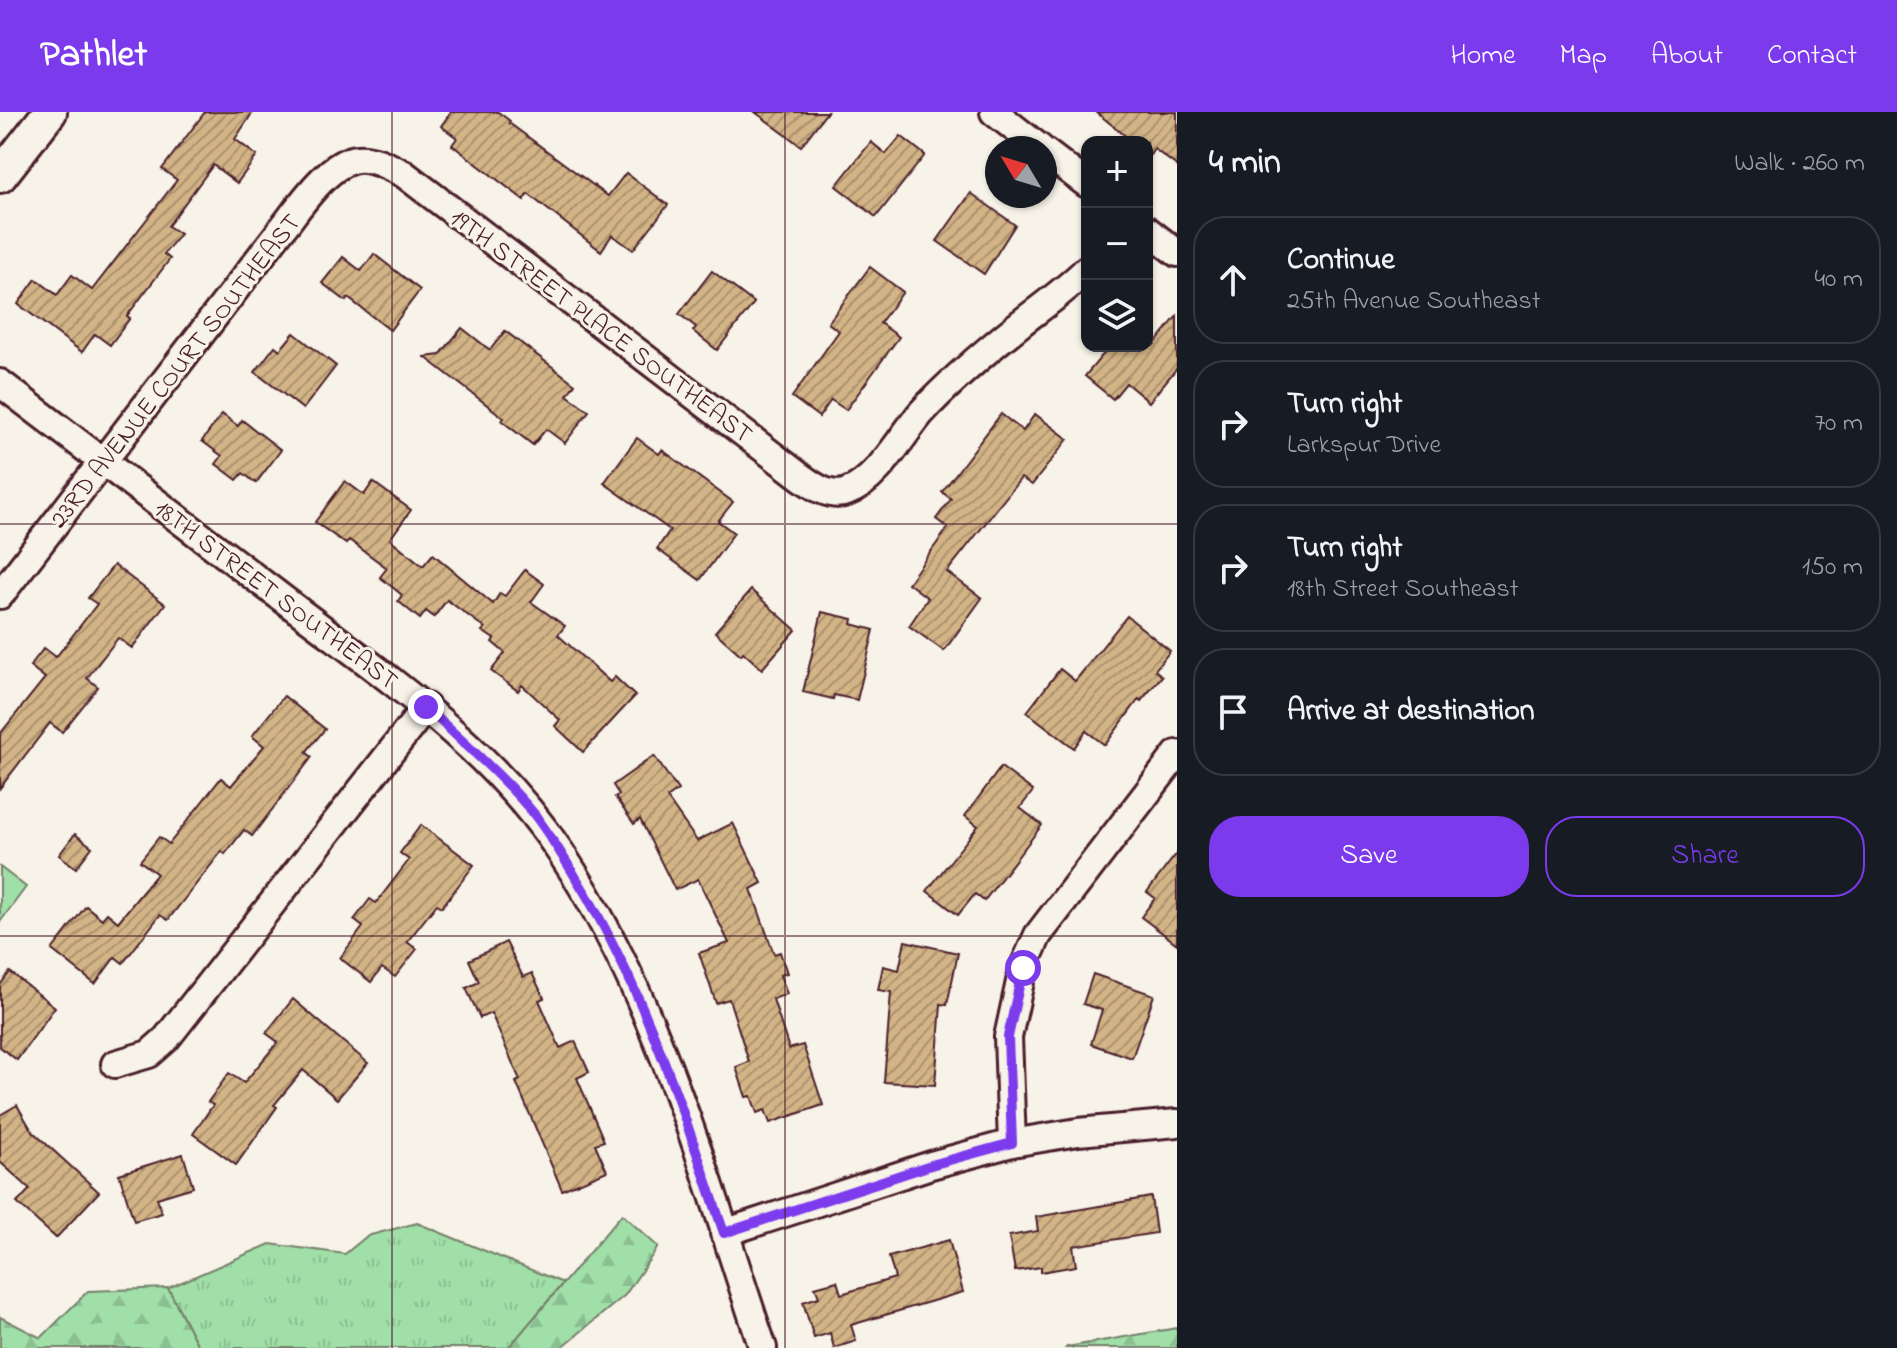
<!DOCTYPE html>
<meta charset="utf-8">
<style>
body{margin:0;font-family:"Indie Flower",sans-serif;background:#242831;color:#f1f3f6}
.controls{position:absolute;right:24px;top:24px;display:grid;overflow:hidden;border-radius:16px;box-shadow:0 2px 6px #0004}
.controls button{width:72px;height:72px;display:grid;place-items:center;padding:0;border:0;border-bottom:2px solid #363941;background:#171b24;color:#f1f3f6;font:40px sans-serif}
.compass{position:absolute;left:985px;top:24px;width:72px;height:72px;border-radius:50%;background:#171b24;box-shadow:0 2px 6px #0004;rotate:308deg}
.stop{position:absolute;width:24px;height:24px;margin:-18px;border:6px solid #7c3aed;border-radius:50%;background:#fff}
.stop.end{background:#7c3aed;border-color:#fff;box-shadow:0 2px 8px #0008}
.list{margin:0;padding:0;list-style:none}
h2{display:flex;justify-content:space-between;align-items:center;height:104px;margin:0;padding:0 32px;font-size:34px}
h2 small{font-size:26px;font-weight:400;color:#9ea1a6}
.list li{display:grid;grid-template-columns:52px 1fr auto;gap:24px;align-items:center;box-sizing:border-box;height:128px;margin:0 16px 16px;padding:0 16px;border:2px solid #363941;border-radius:32px}
.list b{display:block;font-size:30px;white-space:nowrap}
.list p{margin:0;font-size:26px;white-space:nowrap;color:#9ea1a6}
.list em{font-size:26px;font-style:normal;color:#9ea1a6}
.actions{display:flex;gap:16px;padding:24px 32px}
.actions a{flex:1;padding:18px 0;border:2px solid #7c3aed;border-radius:32px;text-align:center;font-size:28px;color:#7c3aed}
.actions .main{background:#7c3aed;color:#fff}
.icon{flex:none;width:44px;height:44px;fill:none;stroke:currentColor;stroke-width:2;stroke-linecap:round;stroke-linejoin:round}
.map{position:relative;flex:none;width:1177px;height:1236px;overflow:hidden}
header{display:flex;align-items:center;gap:48px;box-sizing:border-box;height:112px;padding:0 40px;background:#7c3aed;color:#fff}
header strong{font-size:38px}
nav{display:flex;gap:44px;margin-inline-start:auto;font-size:28px}
main{display:flex}
aside{flex:1;background:#171b24}
.map>svg:first-child{display:block}
.grass{fill:url(#grass-tufts);stroke:#757f6a;stroke-width:2}
.forest{fill:url(#forest-firs);stroke:#757f6a;stroke-width:2}
.pitch{fill:#a0dfa8;stroke:#757f6a;stroke-width:2}
.building{fill:url(#building-hatch);stroke:#4a1f2b;stroke-width:2}
.lines{fill:none;stroke-linecap:round;stroke-linejoin:round}
.minor-casing{stroke:#4a1f2b;stroke-width:32}
.tertiary-casing{stroke:#4a1f2b;stroke-width:38}
.minor{stroke:#f7f3e8;stroke-width:26}
.tertiary{stroke:#f7f3e8;stroke-width:32}
.route{stroke:#7c3aed;stroke-width:10}
.grid{fill:none;stroke:#4a1f2b;stroke-width:2;stroke-opacity:0.55}
.labels{text-anchor:middle;stroke-width:6;stroke-linejoin:round;paint-order:stroke}
.street-label{font-size:26px;fill:#4a1f2b;stroke:#f7f3e8}
</style>
<header>
<strong>Pathlet</strong>
<nav><a>Home</a><a>Map</a><a>About</a><a>Contact</a></nav>
</header>
<main>
<div class="map">
<svg width="1177" height="1236" viewBox="0 0 1177 1236">
<defs>
<pattern id="grass-tufts" width="24" height="20" patternUnits="userSpaceOnUse" patternTransform="scale(2)"><rect width="24" height="20" fill="#a0dfa8"/><path d="M3 7l-1-3M5 7V3M7 7l1-3M15 17l-1-3M17 17v-4M19 17l1-3" fill="none" stroke="#8bbf91"/></pattern>
<pattern id="forest-firs" width="22" height="20" patternUnits="userSpaceOnUse" patternTransform="scale(2)"><rect width="22" height="20" fill="#a0dfa8"/><path d="M5 1l3.5 6h-7zM16 11l3.5 6h-7z" fill="#8bbf91"/></pattern>
<pattern id="building-hatch" width="6" height="6" patternUnits="userSpaceOnUse" patternTransform="scale(2)"><rect width="6" height="6" fill="#d2b486"/><path d="M-1 1l2-2M0 6l6-6M5 7l2-2" fill="none" stroke="#ac926e"/></pattern>
</defs>
<rect width="100%" height="100%" fill="#f7f3e8"/>
<filter id="ink" filterUnits="userSpaceOnUse"><feTurbulence type="fractalNoise" baseFrequency=".0125" numOctaves="2"/><feDisplacementMap in="SourceGraphic" scale="16" xChannelSelector="R" yChannelSelector="G"/><feConvolveMatrix kernelMatrix="1 2 1 2 8 2 1 2 1" color-interpolation-filters="sRGB"/></filter>
<g filter="url(#ink)">
<polygon class="grass" points="417,1111 563,1171 510,1235 502,1236 199,1236 168,1176 270,1132 345,1142 367,1124"/>
<g class="forest">
<polygon points="622,1102 658,1135 625,1183 561,1236 502,1236 510,1234"/>
<polygon points="168,1176 199,1236 0,1236 0,1205 41,1226 88,1179"/>
<polygon points="1177,1216 1177,1236 1066,1236 1067,1235"/>
</g>
<polygon class="pitch" points="0,755 26,775 0,810"/>
<g class="building">
<polygon points="205,0 253,0 235,27 257,44 237,71 213,53 168,114 180,122 164,142 170,147 127,204 130,206 110,233 95,222 82,240 18,192 36,167 57,183 72,163 92,178 177,68 162,57"/>
<polygon points="451,0 498,0 510,9 509,11 608,84 626,61 668,93 633,138 612,123 601,139 528,82 524,88 452,33 457,26 441,14"/>
<polygon points="755,0 827,0 801,34"/>
<polygon points="1096,0 1177,0 1177,54 1154,37 1150,43 1147,41 1147,30 1133,30"/>
<polygon points="901,24 925,43 876,105 836,74 871,30 886,42"/>
<polygon points="971,81 1015,113 984,162 937,129"/>
<polygon points="374,142 420,178 390,218 348,186 346,189 322,171 343,145 361,159"/>
<polygon points="870,155 903,180 880,211 899,225 846,298 831,288 819,305 792,285 839,219 828,211"/>
<polygon points="712,159 754,191 717,238 693,219 696,215 679,202"/>
<polygon points="1177,204 1177,256 1149,290 1126,271 1113,287 1085,264 1110,234 1153,234"/>
<polygon points="462,216 490,238 505,219 575,272 567,283 589,299 565,331 546,317 533,333 502,309 504,306 425,245 440,243"/>
<polygon points="294,221 336,254 303,297 255,260 275,234 280,238"/>
<polygon points="222,302 238,314 242,308 281,338 256,371 243,361 237,368 216,352 222,344 202,329"/>
<polygon points="1001,302 1023,319 1035,302 1068,327 1032,373 1021,366 947,460 982,486 944,539 909,514 928,486 908,471 948,416 936,407 951,387 942,380"/>
<polygon points="637,326 659,342 662,338 733,390 718,409 734,421 700,468 657,437 670,418 604,371"/>
<polygon points="345,369 364,383 373,370 411,398 390,427 423,454 433,442 493,492 500,481 505,484 525,458 544,472 531,490 565,514 558,523 610,570 615,565 635,584 583,640 555,614 560,608 522,573 518,579 491,559 505,541 492,530 494,527 482,519 485,516 447,488 434,505 426,499 420,507 398,489 402,483 380,465 387,456 349,428 346,432 315,410"/>
<polygon points="114,453 165,492 132,536 118,526 87,566 98,575 62,620 50,611 0,676 0,622 45,566 30,554 44,536 56,545 97,492 88,486"/>
<polygon points="751,478 796,518 762,557 743,540 741,543 715,520"/>
<polygon points="822,500 853,507 852,512 874,518 857,588 834,583 833,587 803,580"/>
<polygon points="1127,504 1170,539 1155,558 1162,564 1141,589 1139,587 1105,633 1086,619 1074,636 1027,600 1060,557 1075,569"/>
<polygon points="284,584 325,617 306,640 312,645 252,724 244,718 225,742 222,739 168,808 160,803 123,851 115,845 95,872 52,838 86,794 102,807 107,801 118,810 157,762 140,749 159,725 169,732 221,666 231,674 264,634 252,624"/>
<polygon points="654,644 678,678 667,686 697,729 733,711 762,771 751,777 774,842 780,840 787,861 780,863 787,882 773,887 789,937 803,933 823,993 770,1011 765,998 757,1001 751,984 746,985 736,955 749,950 729,887 716,891 699,841 729,831 698,767 675,778 640,707 634,712 615,685 619,683 613,673"/>
<polygon points="1001,655 1033,679 1020,696 1042,713 984,789 975,782 958,803 927,779 978,714 965,704"/>
<polygon points="421,713 474,753 442,795 437,792 407,830 417,837 395,865 382,856 371,870 340,846 363,815 354,808 370,787 376,791 409,748 400,741"/>
<polygon points="75,722 92,735 76,756 59,743"/>
<polygon points="1177,741 1177,832 1141,805 1155,786 1147,780"/>
<polygon points="905,829 958,841 947,893 941,892 935,973 884,970 891,880 878,878 883,854 899,858"/>
<polygon points="506,830 523,865 532,861 544,886 539,888 560,936 575,929 589,960 577,966 604,1029 595,1032 607,1059 562,1078 516,970 520,968 491,901 480,906 466,876 479,870 469,848"/>
<polygon points="10,860 55,895 17,948 0,935 0,873"/>
<polygon points="1093,862 1154,883 1132,946 1091,932 1102,898 1083,892"/>
<polygon points="293,887 368,951 337,987 303,958 274,993 277,995 236,1053 193,1022 213,993 208,990 229,961 244,971 278,930 266,921"/>
<polygon points="17,993 32,1019 99,1080 56,1126 17,1091 30,1077 0,1050 0,1003"/>
<polygon points="183,1042 193,1075 157,1086 162,1101 134,1109 119,1062"/>
<polygon points="1151,1085 1156,1121 1073,1134 1076,1154 1041,1160 1041,1155 1015,1159 1009,1124 1038,1119 1036,1105"/>
<polygon points="949,1128 963,1180 851,1213 856,1229 834,1236 830,1221 814,1226 803,1190 819,1185 815,1175 837,1169 841,1182 895,1166 889,1145"/>
</g>
<g class="lines">
<defs>
<g id="minor">
<polyline points="994,0 1040,36"/>
<polyline points="1045,40 1087,72"/>
<polyline points="1147,118 1177,141"/>
<path d="M0,271C98,346 197,421 295,496C390,568 494,639 561,741C660,890 706,1068 763,1236"/>
<path d="M0,483L281,118C298,97 328,50 357,47C372,45 390,55 404,62L797,362C811,372 829,387 847,380C876,370 901,325 921,301C951,268 986,239 1021,211C1043,194 1067,177 1087,157"/>
<polyline points="115,952 149,942 166,927 426,595"/>
<polyline points="1012,1031 1008,925 1023,856 1038,823 1177,642"/>
<polyline points="724,1121 931,1053 1012,1031 1078,1020 1177,1011"/>
</g>
<polyline id="tertiary" points="0,64 50,0"/>
</defs>
<use href="#minor" class="minor-casing"/>
<use href="#tertiary" class="tertiary-casing"/>
<use href="#minor" class="minor"/>
<use href="#tertiary" class="tertiary"/>
</g>
</g>
<g class="lines" filter="url(#ink)">
<path class="route" d="M426,595C462,630 502,663 534,702C554,728 570,756 587,784C648,890 685,1005 724,1121L931,1053L1012,1031L1008,925L1023,856"/>
</g>
<path class="grid" d="M392,0V1236M785,0V1236M0,412H1177M0,824H1177"/>
<g class="labels">
<g class="street-label">
<text transform="translate(602 213) rotate(37)" y="9">19TH STREET PLACE SOUTHEAST</text>
<text transform="translate(174 258) rotate(-52)" y="9">23RD AVENUE COURT SOUTHEAST</text>
<text transform="translate(277 482) rotate(37)" y="9">18TH STREET SOUTHEAST</text>
</g>
</g>
</svg>
<div class="controls">
<button>+</button>
<button>−</button>
<button><svg class="icon" aria-label="layers" viewBox="0 0 24 24"><path d="M12 4l9 5-9 5-9-5zM3 14l9 5 9-5"/></svg></button>
</div>
<svg class="compass" viewBox="-18 -18 36 36"><path d="M0-13l5 13h-10z" fill="#e53935"/><path d="M0 13l5-13h-10z" fill="#9ea1a6"/></svg>
<div class="stop" style="left:1023px;top:856px"></div>
<div class="stop end" style="left:426px;top:595px"></div>
</div>
<aside>
<h2>4 min<small>Walk · 260 m</small></h2>
<ul class="list">
<li><svg class="icon" aria-label="ahead" viewBox="0 0 24 24"><path d="M12 20V5M6 11l6-6 6 6"/></svg><div><b>Continue</b><p>25th Avenue Southeast</p></div><em>40 m</em></li>
<li><svg class="icon" aria-label="right" viewBox="0 0 24 24"><path d="M7 20v-9h11M14 6l5 5-5 5"/></svg><div><b>Turn right</b><p>Larkspur Drive</p></div><em>70 m</em></li>
<li><svg class="icon" aria-label="right" viewBox="0 0 24 24"><path d="M7 20v-9h11M14 6l5 5-5 5"/></svg><div><b>Turn right</b><p>18th Street Southeast</p></div><em>150 m</em></li>
<li><svg class="icon" aria-label="arrive" viewBox="0 0 24 24"><path d="M6 21V4h12l-3 4 3 4H6"/></svg><div><b>Arrive at destination</b></div></li>
</ul>
<div class="actions"><a class="main">Save</a><a>Share</a></div>
</aside>
</main>
